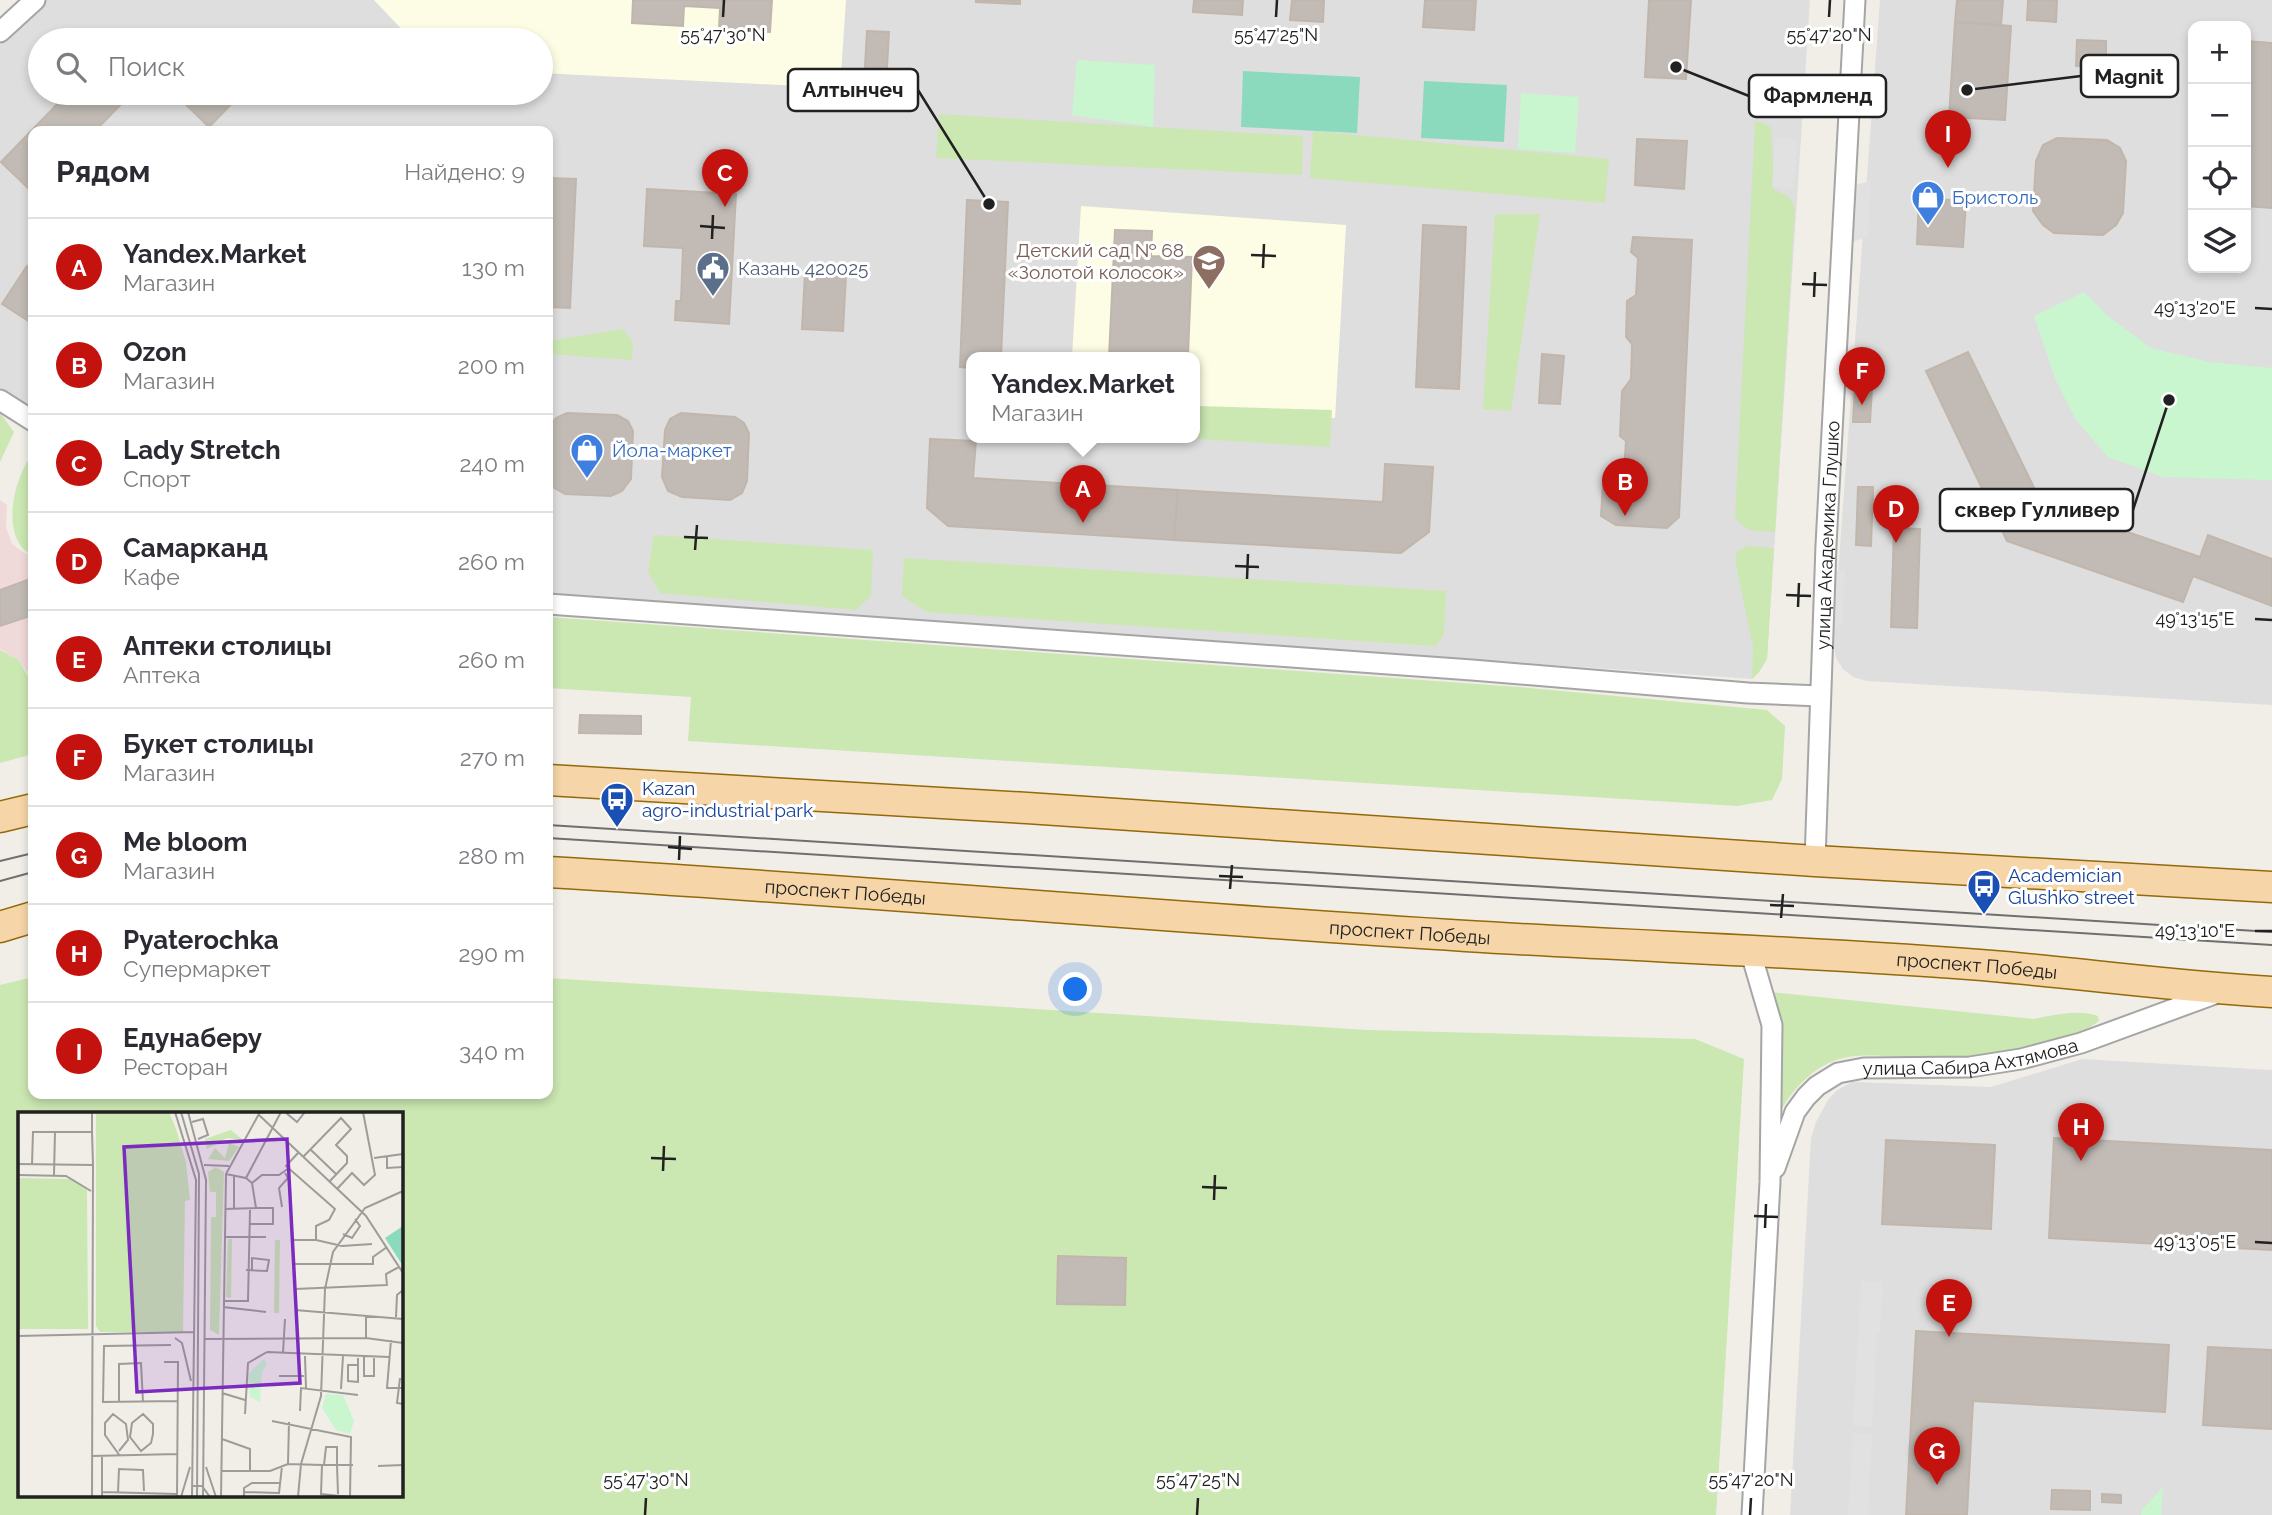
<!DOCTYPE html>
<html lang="ru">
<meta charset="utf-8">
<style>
body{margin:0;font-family:Raleway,sans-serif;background:#f2f2f3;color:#2b2b33}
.controls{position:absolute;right:21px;top:21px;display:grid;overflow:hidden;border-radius:14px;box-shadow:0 4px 10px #0003}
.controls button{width:63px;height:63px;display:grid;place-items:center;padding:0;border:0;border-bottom:2px solid #e1e1e2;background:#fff;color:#2b2b33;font:35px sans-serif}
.you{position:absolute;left:1076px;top:990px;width:24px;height:24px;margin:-18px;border:5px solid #fff;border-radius:50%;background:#1a73e8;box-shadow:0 0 0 10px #1a73e833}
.badge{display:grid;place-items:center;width:46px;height:46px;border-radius:50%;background:#c4120e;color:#fff;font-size:23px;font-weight:700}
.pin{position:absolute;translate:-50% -58px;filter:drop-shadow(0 2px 4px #0008)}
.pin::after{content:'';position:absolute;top:37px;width:24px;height:21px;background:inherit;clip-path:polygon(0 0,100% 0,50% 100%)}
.popup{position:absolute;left:966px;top:352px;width:234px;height:91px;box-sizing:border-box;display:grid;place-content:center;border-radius:14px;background:#fff;filter:drop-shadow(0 2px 5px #0005);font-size:23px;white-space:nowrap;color:#7c7c81}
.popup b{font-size:26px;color:#2b2b33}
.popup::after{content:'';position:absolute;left:50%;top:100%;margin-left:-14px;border:14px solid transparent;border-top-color:#fff}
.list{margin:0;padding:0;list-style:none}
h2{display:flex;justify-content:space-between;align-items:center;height:91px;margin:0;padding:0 28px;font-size:30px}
h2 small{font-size:23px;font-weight:400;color:#7c7c81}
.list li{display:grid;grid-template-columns:46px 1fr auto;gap:21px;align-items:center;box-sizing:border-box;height:98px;padding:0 28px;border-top:2px solid #e1e1e2}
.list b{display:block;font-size:26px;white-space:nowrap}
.list p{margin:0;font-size:23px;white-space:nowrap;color:#7c7c81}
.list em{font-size:23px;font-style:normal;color:#7c7c81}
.icon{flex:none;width:38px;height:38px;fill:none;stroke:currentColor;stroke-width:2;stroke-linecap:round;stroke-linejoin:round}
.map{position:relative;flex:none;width:2272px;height:1515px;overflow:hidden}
.search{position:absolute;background:#fff;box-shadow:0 4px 10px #0003;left:28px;top:28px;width:525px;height:77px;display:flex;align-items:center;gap:18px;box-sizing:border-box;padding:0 24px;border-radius:38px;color:#7c7c81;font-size:26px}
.panel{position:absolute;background:#fff;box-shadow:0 4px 10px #0003;left:28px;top:126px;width:525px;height:973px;border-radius:14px}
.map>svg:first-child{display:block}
.residential{fill:#dfdede;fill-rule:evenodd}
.commercial{fill:#f0dad9}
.education{fill:#fdfde5}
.grass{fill:#cbe7b2;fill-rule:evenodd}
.park{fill:#c9f6ce}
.pitch{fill:#8cdabd}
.parking{fill:#e1e1e1}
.building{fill:#c1bab5;stroke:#c1b6ab;stroke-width:2}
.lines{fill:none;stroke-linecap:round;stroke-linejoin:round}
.street-casing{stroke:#a5a5a5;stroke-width:23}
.primary-casing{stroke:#93690a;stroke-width:33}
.street{stroke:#fff;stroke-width:19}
.primary{stroke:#f6d6a8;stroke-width:30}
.tram{stroke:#6f6f6f;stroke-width:2}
.ticks{fill:none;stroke:#212121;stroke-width:2.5}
.labels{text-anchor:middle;stroke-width:6;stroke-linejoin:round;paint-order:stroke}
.shop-label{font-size:19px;fill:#366cbe;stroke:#fff;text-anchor:start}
.education-label{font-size:19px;fill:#785e54;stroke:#fff;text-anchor:end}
.service-label{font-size:19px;fill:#4e5e75;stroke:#fff;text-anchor:start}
.street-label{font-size:19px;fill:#212121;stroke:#fff}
.transit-label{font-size:19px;fill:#164399;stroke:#fff;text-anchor:start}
.inset-road{fill:none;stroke:#9e9c98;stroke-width:2}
.view{fill:#7b2cbf;fill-opacity:0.15;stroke:#7b2cbf;stroke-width:3.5}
.inset-edge{fill:none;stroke:#212121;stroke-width:3.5}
.ticks-label{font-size:18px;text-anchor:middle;fill:#212121;stroke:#fff;stroke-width:6;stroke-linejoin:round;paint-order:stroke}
.leader{fill:none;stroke:#212121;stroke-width:2.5}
.callout-dot{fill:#212121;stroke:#fff;stroke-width:2.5}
.callout{fill:#fff;stroke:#212121;stroke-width:2.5}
.callout-label{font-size:21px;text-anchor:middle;font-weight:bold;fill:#212121}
</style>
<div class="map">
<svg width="2272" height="1515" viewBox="0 0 2272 1515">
<rect width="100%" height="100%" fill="#f1eee8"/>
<g class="residential">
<path d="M46,0H1810L1767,659L1759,672L1752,679L548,594V131H33V409L0,388V44ZM40,40H541V93H40ZM971,357H1195V437H971Z"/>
<path d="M1880,0H2272V705L1867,681L1853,677L1843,669L1836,658L1833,642ZM2193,26H2246V268H2193Z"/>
<polygon points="2082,1059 2272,1070 2272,1515 1790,1515 1811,1138 1816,1122 1828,1100 1836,1091 1852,1082 1991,1087"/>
</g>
<polygon class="commercial" points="0,500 7,505 6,527 12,544 24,553 33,556 33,681 19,660 0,649"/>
<g class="education">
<polygon points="374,0 846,0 840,88 541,73 541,40 412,40"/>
<polygon points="1081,206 1346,225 1335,418 1195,412 1195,357 1072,357"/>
</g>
<g class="grass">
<polygon points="939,114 1303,136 1302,175 936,158"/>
<path d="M1755,121L1766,124L1771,128L1774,189L1789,197L1795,208L1775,532C1758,531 1745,534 1735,516Z"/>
<polygon points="1313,131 1609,159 1605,203 1310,178"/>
<polygon points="1495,214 1540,214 1511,411 1483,409"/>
<polygon points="623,329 633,342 632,360 548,354 548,341"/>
<polygon points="1198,406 1332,410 1330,447 1197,439"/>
<polygon points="0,413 14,432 0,462"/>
<path d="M33,454V555C0,542 12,478 33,454Z"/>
<polygon points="654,535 873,550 871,596 856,610 660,593 648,572"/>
<polygon points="1746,546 1774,548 1767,659 1759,672 1752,679 1753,647 1736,565 1736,553"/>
<polygon points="904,558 1446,591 1444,635 1435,646 927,612 902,596"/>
<polygon points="548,617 1518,687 1767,710 1785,726 1782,779 1772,800 1737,806 688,741 691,697 548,688"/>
<polygon points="0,650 19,660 33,686 33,754 0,763"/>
<path d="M33,977V1094H548V978L1367,1030L1695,1039L1744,1059L1716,1515H0V985ZM19,1114H401V1496H19Z"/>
<path d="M1770,992L2034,1019C2054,1015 2079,1009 2098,1016L2099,1021C2052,1056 1986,1063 1929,1059C1903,1058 1874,1053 1848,1057C1818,1062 1794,1086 1780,1112Z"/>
</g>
<g class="park">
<polygon points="1077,60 1155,65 1153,127 1072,115"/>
<polygon points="1521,93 1579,97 1575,153 1518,149"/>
<polygon points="2084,292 2108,316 2151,348 2209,362 2272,368 2272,480 2163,477 2108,457 2076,420 2056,381 2034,316"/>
<polygon points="2163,1487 2161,1515 2141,1515 2141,1511"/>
</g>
<g class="pitch">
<polygon points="1243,71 1360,77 1357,133 1241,127"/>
<polygon points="1424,81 1507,85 1504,142 1421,138"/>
</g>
<g class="parking">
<polygon points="1775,137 1797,139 1794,189 1772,188"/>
<polygon points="1871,181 1868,237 1852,242 1854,185"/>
<polygon points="1845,569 1842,625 1826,630 1828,573"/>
<polygon points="1861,1281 1883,1282 1880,1333 1877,1333 1872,1427 1853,1426"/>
<polygon points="1853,1433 1872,1434 1868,1515 1848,1515"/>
</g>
<g class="building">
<polygon points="633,0 772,0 770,32 719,29 720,8 684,6 683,26 632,23"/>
<polygon points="976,0 1020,0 1020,4 976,2"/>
<polygon points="1194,0 1243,0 1242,15 1193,12"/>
<polygon points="1292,0 1324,0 1323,22 1290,20"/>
<polygon points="1425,0 1476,0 1474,30 1423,27"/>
<polygon points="1649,0 1691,0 1686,79 1645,77"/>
<polygon points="1957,0 2003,0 2001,25 1955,22"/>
<polygon points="2028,0 2057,0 2056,22 2027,20"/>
<polygon points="1955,22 2011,26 2005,120 1949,117"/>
<polygon points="867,31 889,32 885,103 863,102"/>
<polygon points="2077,40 2106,41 2106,67 2076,66"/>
<polygon points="2246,41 2272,43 2272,208 2246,206"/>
<polygon points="68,93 132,93 95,131 33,131 33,193 1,162"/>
<polygon points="174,93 242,93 209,127"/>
<polygon points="2057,138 2107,140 2120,148 2126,161 2123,213 2116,225 2103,235 2054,233 2043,225 2033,211 2036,161 2043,145"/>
<polygon points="1637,139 1687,141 1684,189 1635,185"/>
<polygon points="548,178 576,179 570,308 548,307"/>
<polygon points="647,189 736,194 729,324 675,320 676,301 681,301 683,248 644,246"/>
<polygon points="1919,198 1966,201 1963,247 1917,244"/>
<polygon points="967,200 1008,202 1001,357 971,357 971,368 960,367"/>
<polygon points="1423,225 1466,227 1459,389 1416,387"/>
<polygon points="1115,230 1152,231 1151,256 1192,257 1188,355 1142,353 1142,357 1109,357"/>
<polygon points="1633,237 1692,240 1679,517 1667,528 1616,525 1601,516 1603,485 1624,472 1626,441 1620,436 1622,391 1631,379 1632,344 1626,337 1627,301 1636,295 1638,258 1631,252"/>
<polygon points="27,266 33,270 33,324 2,304"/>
<polygon points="805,273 846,275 843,331 802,329"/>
<polygon points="1968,352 2041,502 2200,557 2208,535 2272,559 2272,606 2193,576 2183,602 2007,541 1926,371"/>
<polygon points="1542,354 1564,356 1560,404 1539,403"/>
<polygon points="1855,387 1872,388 1870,422 1853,422"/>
<polygon points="567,413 617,415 628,421 633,431 631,479 622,491 611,496 565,494 553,487 548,477 549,428 556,418"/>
<polygon points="681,413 735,417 744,423 749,433 747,481 742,493 730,500 682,497 668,491 662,477 665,430 670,419"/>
<polygon points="930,439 976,441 973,478 1178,490 1174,540 948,526 927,508"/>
<polygon points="1385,464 1433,467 1429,532 1401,553 1174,540 1178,490 1383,502"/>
<polygon points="1858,487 1873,487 1871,546 1856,545"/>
<polygon points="1894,528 1920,529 1917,628 1891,627"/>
<polygon points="33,578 33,615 0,626 0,590"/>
<polygon points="580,715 641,716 641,734 579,733"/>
<polygon points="2054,1138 2272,1150 2272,1250 2049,1238"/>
<polygon points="1886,1140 1995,1145 1991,1229 1882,1224"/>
<polygon points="1058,1256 1126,1258 1125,1305 1057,1304"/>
<polygon points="1916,1331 2169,1345 2165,1412 1973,1401 1967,1515 1906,1515"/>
<polygon points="2208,1347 2272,1350 2272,1429 2203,1425"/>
<polygon points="2052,1490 2090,1491 2090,1510 2051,1509"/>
<polygon points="2102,1494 2121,1495 2121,1503 2102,1502"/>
</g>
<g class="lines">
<defs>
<g id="street">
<polyline points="0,32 35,0"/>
<polyline points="0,400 33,421"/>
<polyline points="548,604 1472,670 1748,693 1820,696"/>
<path id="s1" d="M1815,861L1826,545L1855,0"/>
<polyline points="1750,950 1772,1025 1770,1182 1752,1515"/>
<path id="s2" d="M1775,1168L1795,1112L1806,1097L1817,1086L1838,1073L1864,1068L1970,1067L2021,1059L2081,1043L2220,992"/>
</g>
<g id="primary">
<polyline points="548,780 1027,808 1815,861 2272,887"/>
<polyline points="0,817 33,809"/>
<path id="s3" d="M548,872C854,890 1160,917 1466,936C1645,947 1825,952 2004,967C2093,975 2182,987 2272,992"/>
<polyline points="0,927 33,917"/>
</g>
</defs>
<use href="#street" class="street-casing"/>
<use href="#primary" class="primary-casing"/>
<use href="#street" class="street"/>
<use href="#primary" class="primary"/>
<g class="tram">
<polyline points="548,825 2272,932"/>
<polyline points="548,838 2272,945"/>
<polyline points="0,861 33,853"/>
<polyline points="0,881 33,872"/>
</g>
</g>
<path class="ticks" d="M723,17L724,0M1276,17L1277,0M1829,17L1830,0M700,226L725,228M712,239L713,215M1251,255L1276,256M1263,268L1264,244M1802,284L1827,285M1814,297L1815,272M2255,308L2272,309M684,537L708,538M695,550L697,525M1235,566L1259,567M1247,579L1248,554M1786,595L1811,596M1798,607L1799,583M2255,619L2272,620M668,847L692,849M679,860L680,836M1219,876L1243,877M1230,889L1232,865M1770,905L1794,906M1781,918L1783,894M2255,931H2272M651,1158L676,1159M663,1171L664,1146M1202,1187L1227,1188M1214,1200L1215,1175M1754,1216L1778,1217M1765,1228L1766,1204M2255,1242L2272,1243M645,1515L646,1498M1197,1515L1198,1498M1750,1515L1751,1498"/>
<defs>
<symbol id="shop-pin" viewBox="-11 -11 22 30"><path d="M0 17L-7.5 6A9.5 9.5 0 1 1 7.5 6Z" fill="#3f7fe0" stroke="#fff"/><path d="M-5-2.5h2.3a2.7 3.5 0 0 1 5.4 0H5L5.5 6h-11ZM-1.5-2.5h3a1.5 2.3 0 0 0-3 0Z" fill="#fff"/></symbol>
<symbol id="school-pin" viewBox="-11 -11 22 30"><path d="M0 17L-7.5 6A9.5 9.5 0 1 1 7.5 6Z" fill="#8d6e63" stroke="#fff"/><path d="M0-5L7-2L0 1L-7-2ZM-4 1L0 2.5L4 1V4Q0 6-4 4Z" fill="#fff"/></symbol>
<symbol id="civic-pin" viewBox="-11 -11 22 30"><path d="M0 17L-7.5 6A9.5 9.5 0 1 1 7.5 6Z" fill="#5c6f8a" stroke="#fff"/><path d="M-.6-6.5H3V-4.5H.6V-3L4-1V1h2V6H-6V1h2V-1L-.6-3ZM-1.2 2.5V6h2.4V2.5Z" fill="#fff"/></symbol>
<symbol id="bus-pin" viewBox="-11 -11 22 30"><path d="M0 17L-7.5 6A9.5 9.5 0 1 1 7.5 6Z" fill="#1a4fb4" stroke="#fff"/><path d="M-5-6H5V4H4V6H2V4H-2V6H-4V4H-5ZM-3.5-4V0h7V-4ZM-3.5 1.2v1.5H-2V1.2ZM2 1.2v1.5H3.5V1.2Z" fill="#fff"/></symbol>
</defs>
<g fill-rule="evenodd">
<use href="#shop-pin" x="1909" y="178" width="38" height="52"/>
<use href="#school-pin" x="1190" y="242" width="38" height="52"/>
<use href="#civic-pin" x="694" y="249" width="38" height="52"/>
<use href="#shop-pin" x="568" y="431" width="38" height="52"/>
<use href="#bus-pin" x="598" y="780" width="38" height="52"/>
<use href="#bus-pin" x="1965" y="867" width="38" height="52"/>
</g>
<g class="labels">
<g class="shop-label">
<text x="1952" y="204">Бристоль</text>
<text x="612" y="457">Йола-маркет</text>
</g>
<g class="education-label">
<text x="1184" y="257">Детский сад № 68<tspan x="1184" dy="22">«Золотой колосок»</tspan></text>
</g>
<g class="service-label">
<text x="738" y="275">Казань 420025</text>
</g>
<g class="street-label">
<text dy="7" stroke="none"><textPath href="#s1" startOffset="326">улица Академика Глушко</textPath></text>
<text dy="7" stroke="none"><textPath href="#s3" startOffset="298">проспект Победы</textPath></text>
<text dy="7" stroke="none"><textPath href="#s3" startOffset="864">проспект Победы</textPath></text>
<text dy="7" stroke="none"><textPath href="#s3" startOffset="1432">проспект Победы</textPath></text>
<text dy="7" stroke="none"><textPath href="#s2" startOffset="252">улица Сабира Ахтямова</textPath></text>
</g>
<g class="transit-label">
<text x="642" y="795">Kazan<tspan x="642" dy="22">agro-industrial park</tspan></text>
<text x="2008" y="882">Academician<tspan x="2008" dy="22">Glushko street</tspan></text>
</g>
</g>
<g transform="translate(18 1112)">
<rect width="385" height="385" fill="#f1eee8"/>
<path d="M78,0H151L158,17L168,50L172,88L167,89L165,220H82L78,214ZM213,18L225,28L209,26L189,37L187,27ZM211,31L221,35L211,49L190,47L197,36L207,46ZM198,55L206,60L201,223L192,218L193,105H198V80H192L190,60ZM0,66L54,67L69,78L70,217H0ZM210,127H214L213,186L208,185ZM257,128H262L261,201H256Z" fill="#cbe7b2"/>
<path d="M246,247L249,253L244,260L242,290L232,285L230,262ZM308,282L325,283L336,309L332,322L318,318L304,296Z" fill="#c9f6ce"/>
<path d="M385,114V154L367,126Z" fill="#8cdabd"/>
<path class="inset-road" d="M157,0L178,68L174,385M163,0L181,62L179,385M170,0L188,68L185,385M267,0L279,10L287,0M241,3L348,104L385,161M174,10L185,7L190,23L180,27M292,37L318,62M280,41L268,54L317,97L311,108L298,114V128L324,134L354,132M285,45L323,6L333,17L318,33L329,44V51L311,70M369,45V56L385,55M356,46L385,42M0,52L75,53L74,20M14,52L15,20H37M186,53L211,54M208,62L228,66L263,0M0,63L48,64L73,79M36,63L37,20H74V0M228,66L234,71L238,96H255V112H232M234,71L244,63H261L271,56M319,77L334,61L346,73L357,63L345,0M264,95L261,76L270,66L267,61M207,97L238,96M216,98V64M325,122L334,126L342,114L337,107M206,125H248M275,128H298M277,152H355V145L369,135M228,158L249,159L251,148L234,146V158M369,174L368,162L381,155M277,177L369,173M205,189H230L232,98M205,195L248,200M277,198L385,207M348,203V226M378,205L379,183L385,178M0,224L176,220M157,226L164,231L173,269M186,227L348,226L385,231M373,228L369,276H385M153,233L86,234L85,290L160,289M249,240L371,245M265,241L267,207M287,244L288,276M346,245V264H356V246M146,250H160L159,385M340,253H330V269L340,270V246M261,264H286M382,266L379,291L385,292M323,277L325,244M204,281L227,288M101,290V252L123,251L125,290M282,299L283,276L340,283M125,302L135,312V322L133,331L123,339L112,325L114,311ZM227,302L230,251L249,240M254,309L333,325L332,385M271,310L270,352L304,353L303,382L331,385M204,327L232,337V359M101,339L110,328L108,312L95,302L87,311V323L102,344M74,344L159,342M305,353H319L320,382M306,353L308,335H319V353H335M360,354L385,353M188,355L198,385M204,359H252L270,352M174,374H184L192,385M84,380L159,382M100,380L101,357L125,358L126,379M226,380L261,381L264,354M74,385L75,53M84,385V344M163,385L172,355M203,385L208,62L242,0M226,385V376L234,371H262M280,385L283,352L303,284L307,177L315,140L347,96L385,79"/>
<path class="view" d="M269,27L282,271L119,280L106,35Z"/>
<rect width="385" height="385" class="inset-edge"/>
</g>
<g class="ticks-label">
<text x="723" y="41">55°47'30"N</text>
<text x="1276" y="41">55°47'25"N</text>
<text x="1829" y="41">55°47'20"N</text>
<text x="2195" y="314">49°13'20"E</text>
<text x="2195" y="625">49°13'15"E</text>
<text x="2195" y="937">49°13'10"E</text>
<text x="2195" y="1248">49°13'05"E</text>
<text x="646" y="1486">55°47'30"N</text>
<text x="1198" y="1486">55°47'25"N</text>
<text x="1751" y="1486">55°47'20"N</text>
</g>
<path class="leader" d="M1967 90L2081 76M989 204L918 90M1676 67L1749 96M2169 400L2133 510"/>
<g class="callout-dot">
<circle cx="1967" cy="90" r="7"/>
<circle cx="989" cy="204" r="7"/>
<circle cx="1676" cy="67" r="7"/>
<circle cx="2169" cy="400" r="7"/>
</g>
<g class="callout">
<rect x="2081" y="55" width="97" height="42" rx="7"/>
<rect x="788" y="69" width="130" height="42" rx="7"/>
<rect x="1749" y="75" width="137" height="42" rx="7"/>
<rect x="1940" y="489" width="193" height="42" rx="7"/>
</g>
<g class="callout-label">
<text x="2129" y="84">Magnit</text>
<text x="853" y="97">Алтынчеч</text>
<text x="1818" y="103">Фармленд</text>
<text x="2037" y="517">сквер Гулливер</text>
</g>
</svg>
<div class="controls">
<button>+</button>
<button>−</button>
<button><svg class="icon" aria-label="locate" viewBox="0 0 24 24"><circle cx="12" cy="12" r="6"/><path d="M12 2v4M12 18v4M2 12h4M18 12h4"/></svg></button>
<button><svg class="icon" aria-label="layers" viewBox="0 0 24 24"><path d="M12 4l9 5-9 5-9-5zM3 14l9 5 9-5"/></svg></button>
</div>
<div class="you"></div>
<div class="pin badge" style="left:1083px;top:523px">A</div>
<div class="popup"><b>Yandex.Market</b>Магазин</div>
<div class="pin badge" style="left:1625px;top:516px">B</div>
<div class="pin badge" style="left:725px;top:207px">C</div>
<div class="pin badge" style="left:1896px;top:543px">D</div>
<div class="pin badge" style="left:1949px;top:1337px">E</div>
<div class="pin badge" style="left:1862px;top:405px">F</div>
<div class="pin badge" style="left:1937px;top:1485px">G</div>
<div class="pin badge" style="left:2081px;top:1161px">H</div>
<div class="pin badge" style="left:1948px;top:168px">I</div>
<div class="search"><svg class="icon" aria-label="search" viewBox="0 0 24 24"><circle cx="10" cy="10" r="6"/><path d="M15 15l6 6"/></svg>Поиск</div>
<section class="panel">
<h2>Рядом<small>Найдено: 9</small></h2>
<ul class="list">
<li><span class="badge">A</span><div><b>Yandex.Market</b><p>Магазин</p></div><em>130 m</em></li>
<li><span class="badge">B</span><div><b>Ozon</b><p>Магазин</p></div><em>200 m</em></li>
<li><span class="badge">C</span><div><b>Lady Stretch</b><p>Спорт</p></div><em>240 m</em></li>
<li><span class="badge">D</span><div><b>Самарканд</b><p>Кафе</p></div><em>260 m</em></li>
<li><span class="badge">E</span><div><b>Аптеки столицы</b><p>Аптека</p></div><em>260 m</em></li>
<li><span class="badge">F</span><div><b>Букет столицы</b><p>Магазин</p></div><em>270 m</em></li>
<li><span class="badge">G</span><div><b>Me bloom</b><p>Магазин</p></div><em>280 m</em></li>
<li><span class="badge">H</span><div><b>Pyaterochka</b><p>Супермаркет</p></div><em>290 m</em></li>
<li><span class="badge">I</span><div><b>Едунаберу</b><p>Ресторан</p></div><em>340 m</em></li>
</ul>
</section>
</div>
